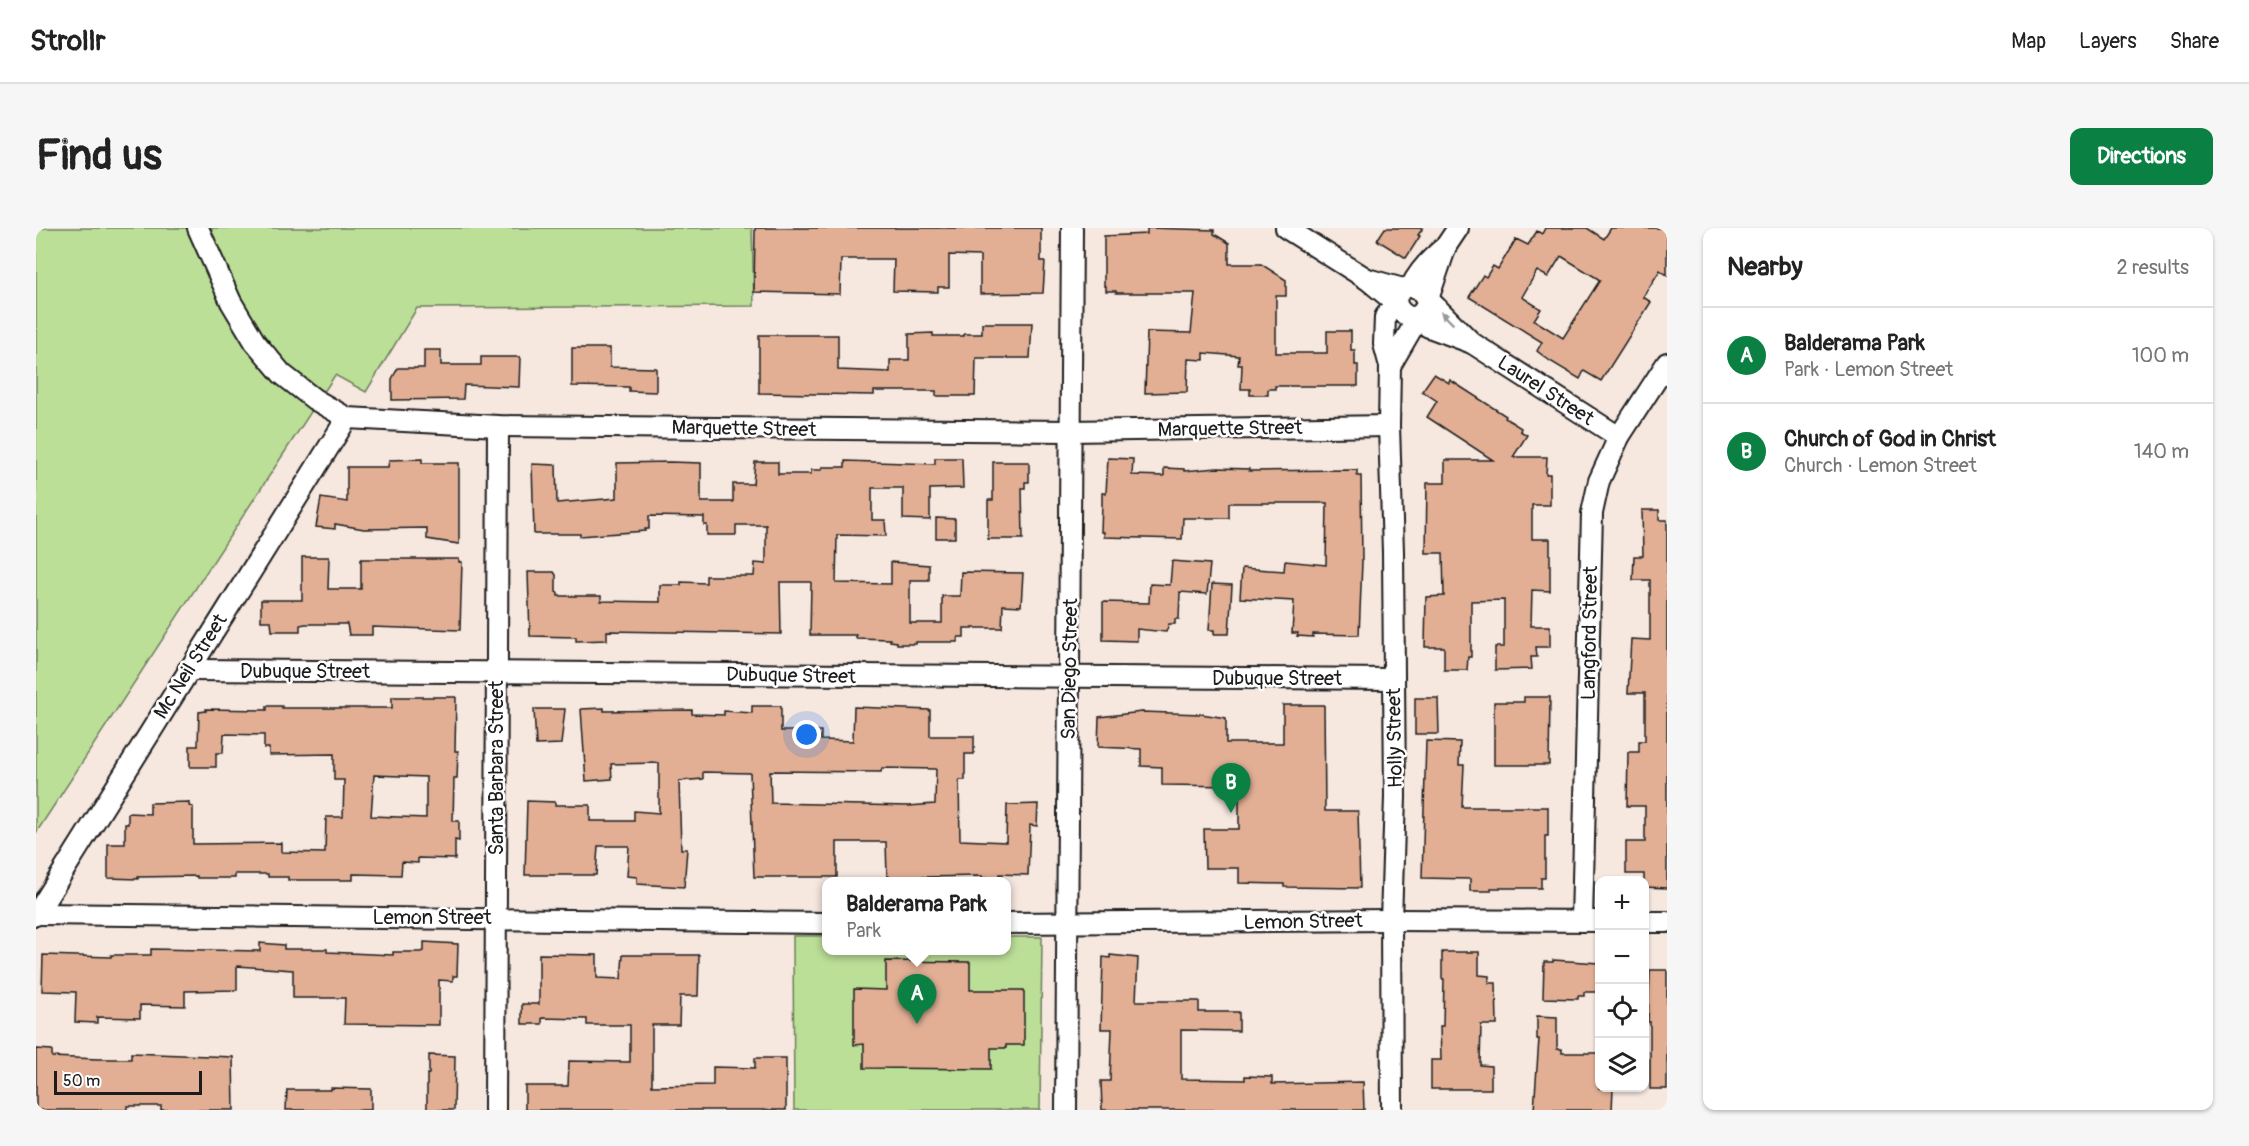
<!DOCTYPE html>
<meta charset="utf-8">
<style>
body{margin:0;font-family:Pangolin,sans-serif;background:#f6f6f6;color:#222}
.controls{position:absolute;right:18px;bottom:18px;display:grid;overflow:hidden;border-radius:12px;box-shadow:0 2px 4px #0004}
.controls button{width:54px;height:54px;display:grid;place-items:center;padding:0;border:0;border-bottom:2px solid #e0e0e0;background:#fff;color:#222;font:30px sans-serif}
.scale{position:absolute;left:18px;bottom:15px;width:148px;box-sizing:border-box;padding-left:6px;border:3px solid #1c1c1c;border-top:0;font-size:16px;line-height:21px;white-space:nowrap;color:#1c1c1c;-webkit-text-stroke:4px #fff;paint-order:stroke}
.you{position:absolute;left:771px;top:507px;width:21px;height:21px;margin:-15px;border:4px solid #fff;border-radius:50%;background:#1a73e8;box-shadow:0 0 0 9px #1a73e833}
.badge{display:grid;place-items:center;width:39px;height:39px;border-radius:50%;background:#0b8043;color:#fff;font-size:20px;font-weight:700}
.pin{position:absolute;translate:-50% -50px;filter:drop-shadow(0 2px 3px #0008)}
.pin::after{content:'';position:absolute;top:32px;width:21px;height:18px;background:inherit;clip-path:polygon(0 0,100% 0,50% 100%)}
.popup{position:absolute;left:786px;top:649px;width:189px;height:78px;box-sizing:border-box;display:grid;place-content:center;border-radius:12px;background:#fff;filter:drop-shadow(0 2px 4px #0005);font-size:20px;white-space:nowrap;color:#767676}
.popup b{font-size:22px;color:#222}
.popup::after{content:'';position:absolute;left:50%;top:100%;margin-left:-12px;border:12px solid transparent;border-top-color:#fff}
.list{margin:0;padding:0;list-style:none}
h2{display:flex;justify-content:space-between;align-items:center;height:78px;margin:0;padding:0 24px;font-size:26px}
h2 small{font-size:20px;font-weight:400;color:#767676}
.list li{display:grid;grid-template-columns:39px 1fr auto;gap:18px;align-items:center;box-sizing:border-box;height:96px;padding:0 24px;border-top:2px solid #e0e0e0}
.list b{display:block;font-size:22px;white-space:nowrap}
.list p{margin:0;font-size:20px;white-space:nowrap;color:#767676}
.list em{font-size:20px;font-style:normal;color:#767676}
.icon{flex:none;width:33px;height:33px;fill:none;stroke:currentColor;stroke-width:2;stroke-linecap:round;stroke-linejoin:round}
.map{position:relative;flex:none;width:1631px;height:882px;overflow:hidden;border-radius:12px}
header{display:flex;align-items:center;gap:36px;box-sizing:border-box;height:84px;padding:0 30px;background:#fff;border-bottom:2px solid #e0e0e0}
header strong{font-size:28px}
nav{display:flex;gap:33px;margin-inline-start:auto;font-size:21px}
.intro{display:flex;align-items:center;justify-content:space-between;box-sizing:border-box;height:144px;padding:0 36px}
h1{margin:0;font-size:42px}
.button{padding:15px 27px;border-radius:12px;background:#0b8043;color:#fff;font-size:21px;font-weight:700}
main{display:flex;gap:36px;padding:0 36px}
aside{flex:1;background:#fff;border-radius:12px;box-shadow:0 2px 4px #0004}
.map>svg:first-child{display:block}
.green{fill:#bcdf98;stroke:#6c7e5a;stroke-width:1.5}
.building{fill:#e2af95;stroke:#1c1c1c;stroke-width:1.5;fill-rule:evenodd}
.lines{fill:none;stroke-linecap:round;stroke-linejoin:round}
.minor-casing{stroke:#1c1c1c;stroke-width:24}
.minor{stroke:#fff;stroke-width:20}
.oneway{fill:#999}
.labels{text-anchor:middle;stroke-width:5;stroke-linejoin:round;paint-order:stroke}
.street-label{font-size:20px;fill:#1c1c1c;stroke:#fff}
</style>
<header>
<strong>Strollr</strong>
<nav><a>Map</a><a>Layers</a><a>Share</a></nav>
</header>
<div class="intro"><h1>Find us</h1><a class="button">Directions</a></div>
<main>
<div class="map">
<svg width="1631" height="882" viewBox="0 0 1631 882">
<rect width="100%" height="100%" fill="#f6e7df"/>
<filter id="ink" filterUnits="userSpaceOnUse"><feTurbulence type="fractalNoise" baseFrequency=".0167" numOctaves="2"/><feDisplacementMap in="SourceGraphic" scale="12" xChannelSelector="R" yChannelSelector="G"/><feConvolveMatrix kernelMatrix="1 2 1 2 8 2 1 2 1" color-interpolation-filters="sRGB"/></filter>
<g filter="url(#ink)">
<g class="green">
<polygon points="0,0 716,0 718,78 381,80 330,164 299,147 0,605"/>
<polygon points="757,708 791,708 791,722 971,722 971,709 1006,709 1004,882 758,882"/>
</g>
<g class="building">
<polygon points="719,0 1005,0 1005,33 1009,33 1007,65 944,66 944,28 913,27 913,59 902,59 902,64 857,63 858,31 805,31 804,66 718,64"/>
<polygon points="1111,0 1178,2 1178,6 1193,15 1193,36 1225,36 1250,52 1250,68 1240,68 1240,125 1291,125 1291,103 1315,103 1315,122 1319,122 1319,137 1322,137 1322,158 1239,158 1239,161 1232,161 1232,167 1214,167 1214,161 1205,161 1206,137 1202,137 1203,128 1168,125 1168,132 1152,131 1151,164 1109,165 1111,104 1155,105 1159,65 1080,65 1080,63 1070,63 1070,58 1068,58 1068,8 1111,6"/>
<polygon points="1349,0 1387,0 1382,7 1384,8 1370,30 1341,12"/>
<path d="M1509,0H1551L1568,11L1575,0H1631V47L1624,42L1607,69L1615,74L1565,153L1548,143L1544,151L1514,133L1501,123L1506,114L1433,69L1447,47L1450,49L1457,38L1462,41L1480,11L1492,17L1501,3L1506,6ZM1525,28L1564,52L1527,110L1498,92L1505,81L1486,69L1501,43L1512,49Z"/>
<polygon points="946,95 996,95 994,130 940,130 939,168 900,168 900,163 838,163 838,167 723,165 723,107 802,107 802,142 854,144 854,132 873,132 873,106 897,105 897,108 928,108 928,106 946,106"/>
<polygon points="536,120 574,120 574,139 620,140 620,164 593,163 593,159 536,158"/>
<polygon points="388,122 405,122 405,137 445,137 445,129 484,129 483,159 428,157 427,171 356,172 356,151 362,140 388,140"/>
<polygon points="1398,146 1413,155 1414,152 1470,188 1469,190 1485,200 1484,203 1491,207 1477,229 1511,229 1510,246 1514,246 1514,277 1496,277 1496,311 1514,311 1514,363 1496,362 1495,398 1514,398 1514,419 1500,419 1501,429 1495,429 1496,441 1459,442 1459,419 1468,419 1468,372 1435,373 1435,429 1432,429 1431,442 1408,442 1408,419 1389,419 1390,369 1408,368 1407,325 1390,325 1391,255 1409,255 1409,232 1457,232 1391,189 1401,173 1386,163"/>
<polygon points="899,230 926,230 927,260 894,261 894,292 867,291 867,260 836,260 836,292 849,292 850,308 801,307 800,355 855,356 855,334 893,337 893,352 874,352 874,395 906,395 906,368 924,368 925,344 987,345 985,378 967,377 966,400 928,400 928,409 922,409 922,414 880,414 880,416 861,416 861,414 854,413 854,411 820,410 820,407 774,407 775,354 744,354 745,406 571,403 571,412 540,413 540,409 494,408 492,344 518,344 520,347 520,364 522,365 522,368 565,368 565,373 624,374 624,357 645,357 645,354 670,355 670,348 718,348 719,335 730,336 730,297 700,297 700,307 671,307 671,297 668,297 668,289 613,288 613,301 609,301 609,303 544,308 544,306 498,306 496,236 520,237 521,275 581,270 581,235 634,234 665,235 665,274 697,274 697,256 717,256 719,234 742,234 742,246 775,246 775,242 786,242 786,239 809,239 809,233 899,236"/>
<polygon points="1072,230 1097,231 1096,247 1128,248 1128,240 1148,241 1148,243 1181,240 1213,241 1213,243 1321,242 1321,248 1325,248 1326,334 1323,407 1277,406 1277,409 1261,408 1262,405 1256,405 1258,373 1204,370 1206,340 1248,343 1249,333 1290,337 1291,275 1193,275 1193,290 1147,290 1146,311 1068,309 1068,304 1065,304 1066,276 1066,265 1070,265"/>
<polygon points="386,231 386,235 423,235 423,316 391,311 391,300 328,301 299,296 299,301 280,299 285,270 311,274 311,239 352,239 353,232"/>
<polygon points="957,234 993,234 993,254 989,254 989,260 986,260 987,311 952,311 952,272 957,272"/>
<polygon points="1606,282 1623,282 1623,292 1631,292 1631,660 1608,659 1608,646 1590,646 1590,614 1609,614 1609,578 1591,578 1592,524 1603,524 1603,513 1609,513 1609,465 1592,465 1595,411 1614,412 1614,352 1597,352 1598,328 1607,328"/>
<polygon points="900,290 919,291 919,310 900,310"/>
<polygon points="266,329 293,329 292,361 325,361 325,331 423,331 423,334 426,334 424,402 336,399 336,407 313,407 311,396 269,396 264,397 264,403 236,403 235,393 225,393 225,372 266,372"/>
<polygon points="1136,333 1174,336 1171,366 1144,364 1143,391 1139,391 1139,396 1133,396 1130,404 1101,401 1101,413 1067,412 1067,374 1113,375 1114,356 1134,357"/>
<polygon points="1176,356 1196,357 1193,406 1178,406 1178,402 1173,402"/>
<path d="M356,469H420L419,523H422L421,550H418L417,593H423V613L419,612V631L382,630V635L366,634L365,647L317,646V652H252V649H232V646H199V650H161V648L102,649V651L72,650V616H89V596H92V585L114,586V575L153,574V578L157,579V616L245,615V624L289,625L290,589H307L308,552H298V526L233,527V520H228V507L188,506L187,525H180V539H154V518H162L163,484L170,483V481L231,482V478H246V480H356ZM338,547L390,549V590L335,588Z"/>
<polygon points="1488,469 1514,469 1513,537 1458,537 1458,474 1488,474"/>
<polygon points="1379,470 1402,470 1403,506 1379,506"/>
<polygon points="1247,477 1288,477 1289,583 1322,583 1324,660 1248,659 1248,656 1203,655 1203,640 1169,640 1168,601 1203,601 1203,558 1126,557 1126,539 1105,538 1105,521 1062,519 1063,489 1106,484 1165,486 1190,490 1190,515 1247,515"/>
<path d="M716,478H745V503H785V512L817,513L818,479L894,482V508H938V526H929V552H923L924,612L970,614L971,577L1002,576L1001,598L994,597L992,647L963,646V651L946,650V648L885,649V654H853V648H851L850,614H801V649H718L714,545L667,544V551L643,553L645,621H651L648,659L601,656V649L591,648L593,618H562L560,647H489L491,573L519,574V577H554V593H598V583L623,585V535L575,536L576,551L550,553L545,481L568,480V483L656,482V486L688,487V483L716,485ZM846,540L900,541L899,576L872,578L735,575L734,543L845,544Z"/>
<polygon points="498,481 529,481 525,516 500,517"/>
<polygon points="1390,513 1424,514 1423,537 1428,537 1426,579 1512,579 1512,608 1509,608 1509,650 1505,650 1505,660 1455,660 1455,663 1434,663 1434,651 1386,650"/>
<polygon points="388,714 422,716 421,748 417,748 417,753 403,752 403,797 308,796 309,770 257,770 257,742 201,738 201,762 149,763 149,778 104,777 104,790 61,789 61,795 39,794 40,764 6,763 7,727 75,729 75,727 115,727 115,721 224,723 224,715 248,717 248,721 291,721 291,724 357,727 357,724 385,724 388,723"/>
<polygon points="1406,724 1443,724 1443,747 1453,748 1453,755 1460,755 1461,797 1445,797 1444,837 1455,838 1455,861 1395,861 1395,832 1405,832 1404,798 1407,798 1408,751 1406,751"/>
<polygon points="503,726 561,727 561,750 585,751 587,727 663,727 662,768 644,768 643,797 616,797 616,858 677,857 677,839 719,840 719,830 750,830 750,882 489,882 489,858 532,858 533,833 594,834 594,797 551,797 551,791 506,790 506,796 486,796 486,776 503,776"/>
<polygon points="1074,727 1102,730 1100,773 1163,773 1163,784 1203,784 1203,803 1145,802 1145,851 1209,852 1209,848 1236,849 1236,856 1327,854 1328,882 1066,882 1065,853 1074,853 1076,801 1065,801 1067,729 1074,730"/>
<polygon points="1517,732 1563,735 1563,764 1548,764 1548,768 1542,768 1542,771 1507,770 1508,734 1517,734"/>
<polygon points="850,733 934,734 934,762 988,762 988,817 970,817 970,820 955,820 955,841 828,840 828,816 818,817 818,761 850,762"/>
<polygon points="1614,742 1631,742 1631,861 1614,861 1614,794 1612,794"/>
<polygon points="1501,788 1521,789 1521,821 1526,821 1526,825 1563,825 1563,860 1577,860 1576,882 1498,882 1503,811 1501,811"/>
<polygon points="0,821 16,822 16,829 62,831 95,831 95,825 197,829 198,882 125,882 125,878 91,878 91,882 0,882"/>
<polygon points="393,827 419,828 418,882 391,882 391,846 393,846"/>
<polygon points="295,860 335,861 335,882 250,882 251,862 295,862"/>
</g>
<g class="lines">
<defs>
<g id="minor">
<polyline points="162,0 195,74 219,114 246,146 278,171 311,190 462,198 1034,203 1353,198"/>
<polyline points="1250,0 1331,51"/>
<polyline points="1410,18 1422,0"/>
<path d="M1367,61L1331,51L1360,75L1349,89L1348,116L1354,138L1375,102L1377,89L1393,99L1436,115L1398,77L1391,74C1388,64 1380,55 1369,60C1343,73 1382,109 1391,74L1410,18C1395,30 1383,42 1375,59"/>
<polyline points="1436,115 1583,209"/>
<polyline points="1354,138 1353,198 1357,324 1359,569 1355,692 1356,882"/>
<polyline points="152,442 1357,451"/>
<polyline points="1,686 791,695"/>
<polyline points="0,687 311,190"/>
<polyline points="1546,693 1556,285 1563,253 1583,209 1631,135"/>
<polyline points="1608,694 1631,694"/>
<polyline points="971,695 1355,692 1564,693"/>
<polyline points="459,882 462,198"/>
<polyline points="1030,882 1036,0"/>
</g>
</defs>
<use href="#minor" class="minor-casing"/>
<use href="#minor" class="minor"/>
</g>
<defs><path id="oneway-solid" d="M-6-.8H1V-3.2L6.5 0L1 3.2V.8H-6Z" transform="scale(1.5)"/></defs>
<use class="oneway" href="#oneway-solid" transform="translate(1411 90) rotate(-135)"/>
</g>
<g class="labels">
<g class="street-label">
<text transform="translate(1510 162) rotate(33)" y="7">Laurel Street</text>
<text transform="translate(708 200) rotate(1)" y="7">Marquette Street</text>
<text transform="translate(1194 200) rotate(-1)" y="7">Marquette Street</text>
<text transform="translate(1553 405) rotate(-89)" y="7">Langford Street</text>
<text transform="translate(154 438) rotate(-58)" y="7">Mc Neil Street</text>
<text transform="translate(1033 441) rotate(-89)" y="7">San Diego Street</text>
<text x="269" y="450">Dubuque Street</text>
<text transform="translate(755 447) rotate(1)" y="7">Dubuque Street</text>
<text x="1241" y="457">Dubuque Street</text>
<text transform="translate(1358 510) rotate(-91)" y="7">Holly Street</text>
<text transform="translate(460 540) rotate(-90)" y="7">Santa Barbara Street</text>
<text x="396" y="696">Lemon Street</text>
<text transform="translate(1267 693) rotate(-1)" y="7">Lemon Street</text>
</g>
</g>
</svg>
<div class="controls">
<button>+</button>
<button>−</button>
<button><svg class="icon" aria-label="locate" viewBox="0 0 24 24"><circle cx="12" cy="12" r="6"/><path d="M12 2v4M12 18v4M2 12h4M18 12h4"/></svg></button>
<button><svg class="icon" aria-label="layers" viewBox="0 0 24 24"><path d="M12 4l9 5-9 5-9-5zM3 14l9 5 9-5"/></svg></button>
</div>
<div class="scale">50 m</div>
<div class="you"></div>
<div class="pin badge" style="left:881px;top:796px">A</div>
<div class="popup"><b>Balderama Park</b>Park</div>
<div class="pin badge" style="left:1195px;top:585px">B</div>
</div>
<aside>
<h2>Nearby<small>2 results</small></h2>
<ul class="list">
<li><span class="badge">A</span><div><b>Balderama Park</b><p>Park · Lemon Street</p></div><em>100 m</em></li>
<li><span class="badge">B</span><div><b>Church of God in Christ</b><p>Church · Lemon Street</p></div><em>140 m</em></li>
</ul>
</aside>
</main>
